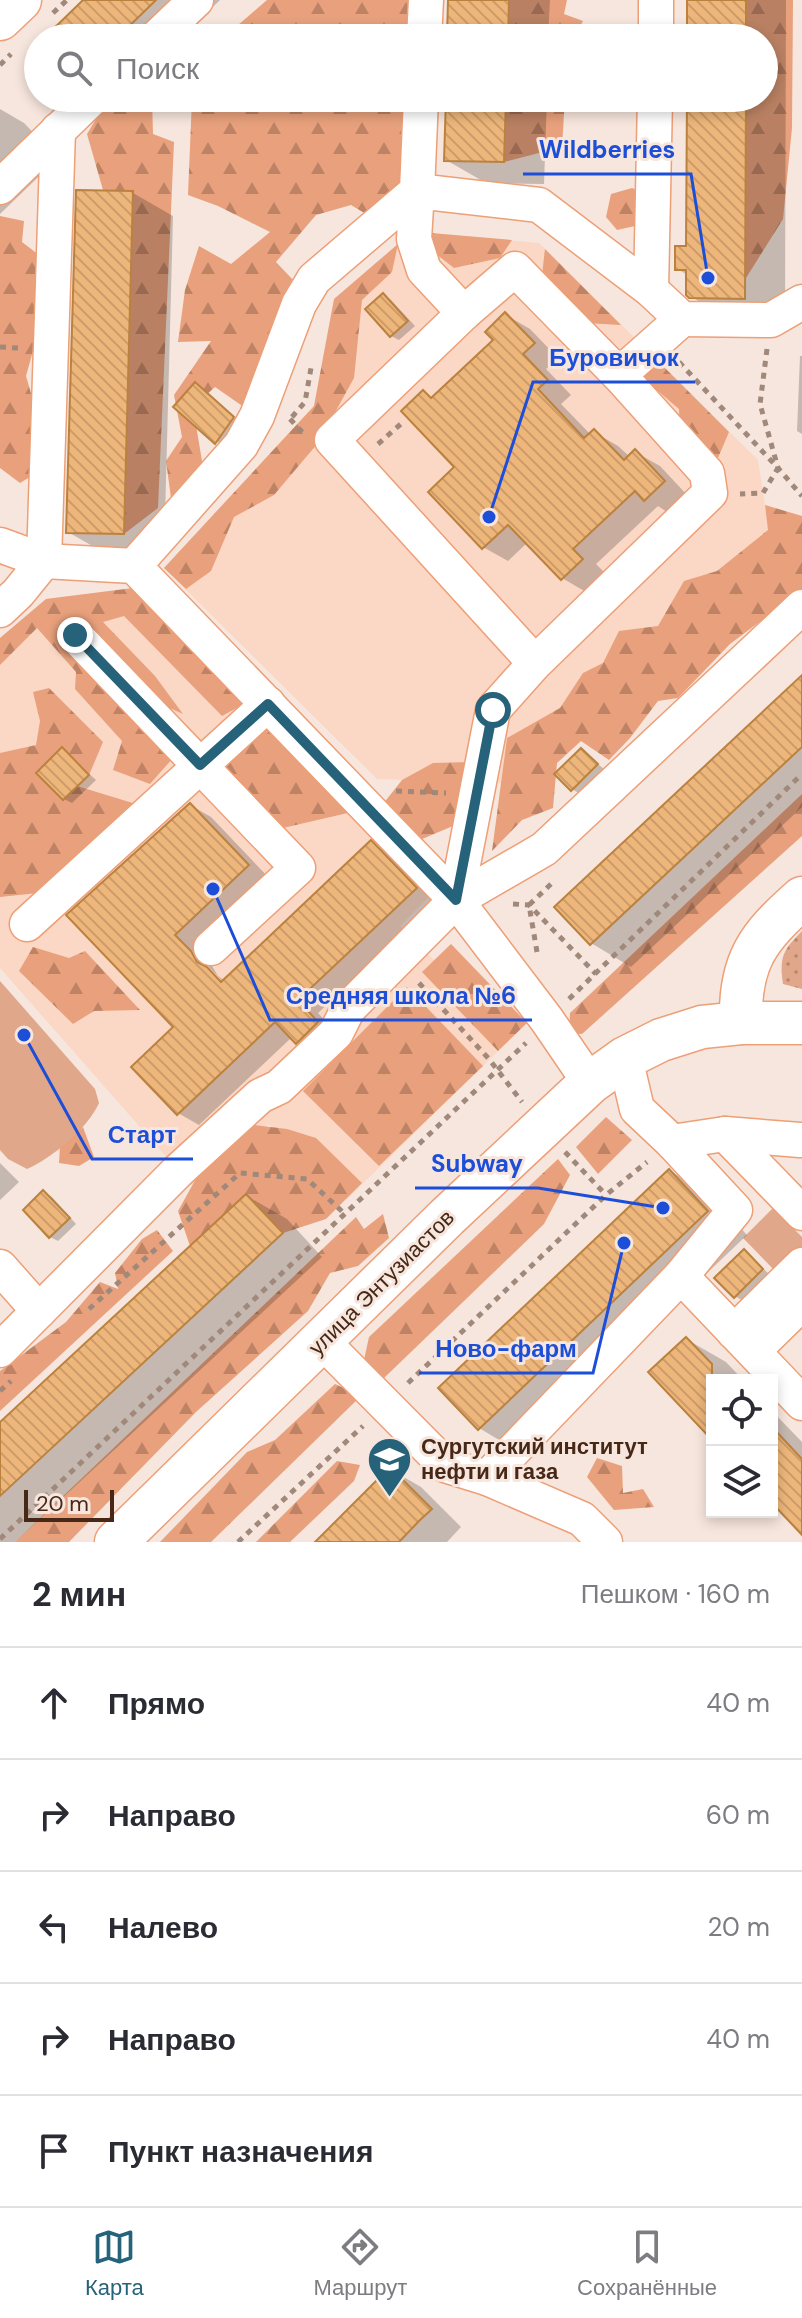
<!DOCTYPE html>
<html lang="ru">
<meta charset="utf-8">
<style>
body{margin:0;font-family:"DM Sans",sans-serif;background:#f7f7f7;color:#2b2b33}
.controls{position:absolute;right:24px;bottom:24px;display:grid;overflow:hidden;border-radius:0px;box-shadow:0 4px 12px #0003}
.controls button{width:72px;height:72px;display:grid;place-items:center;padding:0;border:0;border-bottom:2px solid #e1e1e2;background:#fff;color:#2b2b33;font:40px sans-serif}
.scale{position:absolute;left:24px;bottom:20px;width:90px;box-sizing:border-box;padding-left:8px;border:4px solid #472817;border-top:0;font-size:22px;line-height:28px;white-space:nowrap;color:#472817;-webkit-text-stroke:6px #f7e6dd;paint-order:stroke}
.stop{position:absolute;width:24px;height:24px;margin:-18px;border:6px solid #26627a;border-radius:50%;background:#fff}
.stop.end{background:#26627a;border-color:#fff;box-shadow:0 2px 8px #0008}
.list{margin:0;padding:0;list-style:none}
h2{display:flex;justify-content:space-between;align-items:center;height:104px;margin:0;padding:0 32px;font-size:34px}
h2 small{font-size:26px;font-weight:400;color:#7c7c81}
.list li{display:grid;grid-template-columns:52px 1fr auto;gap:24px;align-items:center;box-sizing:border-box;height:112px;padding:0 32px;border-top:2px solid #e1e1e2}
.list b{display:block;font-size:30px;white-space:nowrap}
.list em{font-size:26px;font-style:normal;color:#7c7c81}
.icon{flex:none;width:44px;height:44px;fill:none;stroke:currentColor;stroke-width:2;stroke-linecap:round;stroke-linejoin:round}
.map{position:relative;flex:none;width:802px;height:1542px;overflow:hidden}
.search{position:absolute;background:#fff;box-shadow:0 4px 12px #0003;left:24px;right:24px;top:24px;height:88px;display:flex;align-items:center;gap:20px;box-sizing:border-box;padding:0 28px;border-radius:44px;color:#7c7c81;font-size:30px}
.sheet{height:664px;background:#fff}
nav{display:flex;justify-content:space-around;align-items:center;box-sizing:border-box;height:112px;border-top:2px solid #e1e1e2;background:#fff;font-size:22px;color:#7c7c81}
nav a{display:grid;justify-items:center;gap:4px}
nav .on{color:#26627a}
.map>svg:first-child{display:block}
.built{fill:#fbd7c5}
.grass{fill:url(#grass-dots)}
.forest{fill:url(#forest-firs)}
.park{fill:#e0a78a}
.shadow{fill:#0003;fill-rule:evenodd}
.building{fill:url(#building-back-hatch);stroke:#bb823f;stroke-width:2}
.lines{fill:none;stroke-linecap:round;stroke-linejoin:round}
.minor-casing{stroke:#ed9f76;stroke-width:37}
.major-casing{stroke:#ed9f76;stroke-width:45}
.path{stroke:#a0887b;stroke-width:5;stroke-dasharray:6 6;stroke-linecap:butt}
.minor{stroke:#fff;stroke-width:34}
.major{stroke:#fff;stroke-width:42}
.route{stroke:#26627a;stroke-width:10}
.labels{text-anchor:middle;stroke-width:6;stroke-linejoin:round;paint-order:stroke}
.street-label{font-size:22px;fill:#472817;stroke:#f7e6dd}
.poi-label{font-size:22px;font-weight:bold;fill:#472817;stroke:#f7e6dd;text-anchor:start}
.leader{fill:none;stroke:#1d4ed8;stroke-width:3}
.callout-dot{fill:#1d4ed8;stroke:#f7e6dd;stroke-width:3}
.callout-label{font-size:24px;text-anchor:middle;font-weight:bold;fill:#1d4ed8;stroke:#f7e6dd;stroke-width:6;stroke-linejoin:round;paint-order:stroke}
</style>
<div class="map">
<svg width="802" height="1542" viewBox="0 0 802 1542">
<defs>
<pattern id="grass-dots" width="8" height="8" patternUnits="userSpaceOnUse" patternTransform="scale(2)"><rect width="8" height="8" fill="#e0a78a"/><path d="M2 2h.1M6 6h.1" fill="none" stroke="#b78870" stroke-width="1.8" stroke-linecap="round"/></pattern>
<pattern id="forest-firs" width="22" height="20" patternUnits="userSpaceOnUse" patternTransform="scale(2)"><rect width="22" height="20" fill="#e8a17c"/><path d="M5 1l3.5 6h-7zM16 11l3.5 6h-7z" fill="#be8365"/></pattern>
<pattern id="building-back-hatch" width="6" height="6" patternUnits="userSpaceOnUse" patternTransform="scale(2)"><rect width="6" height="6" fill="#edb67b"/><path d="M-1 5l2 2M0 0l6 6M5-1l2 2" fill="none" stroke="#cd9c6a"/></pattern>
</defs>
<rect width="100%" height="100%" fill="#f7e6dd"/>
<g class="built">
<polygon points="431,233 539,243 758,460 771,544 523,784 377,779 164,568 314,406 334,299 398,244"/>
<polygon points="133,588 432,894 400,926 434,960 451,944 527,1023 347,1199 268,1124 199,1194 0,968 0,638 46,599"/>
</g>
<path class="grass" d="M802,931V989L783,984C779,957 783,950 802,931Z"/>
<g class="forest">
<polygon points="267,0 413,0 412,38 223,38"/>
<polygon points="509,0 567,0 564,14 583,21 574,38 508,38"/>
<polygon points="746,0 793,0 792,128 783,219 746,278 746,98 764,98 764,38 746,38"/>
<polygon points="112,98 152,98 153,134 174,142 158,508 124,534 133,192 103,190 87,134 107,101"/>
<polygon points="192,98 409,98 405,183 366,214 351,205 316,215 276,262 295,282 251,412 215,387 193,407 202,461 197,486 171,498 166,461 182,437 174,395 211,341 178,342 185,290 199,246 231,264 270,232 218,206 188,195"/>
<polygon points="506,98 565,98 562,147 504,162"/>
<polygon points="632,188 656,197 644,224 617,230 606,217 611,194"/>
<polygon points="0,216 24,221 22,242 43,258 38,333 26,376 39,421 35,474 20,483 0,468"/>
<polygon points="431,233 512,240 500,258 454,268 427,247"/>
<polygon points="398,244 392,272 362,300 354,378 318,443 274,495 234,517 211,571 186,589 164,568 314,406 334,299"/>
<polygon points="545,249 621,325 585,323 540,293"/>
<polygon points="660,363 729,432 715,465 680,433 679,409 631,368"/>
<polygon points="765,505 802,516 802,590 730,644 678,698 658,701 630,738 609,760 581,741 557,763 553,808 522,820 492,851 507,738 560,708 583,673 603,663 619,631 658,626 684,581 717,571 768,530"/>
<polygon points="133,588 246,703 222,716 124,616 103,622 155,676 183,714 156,702 173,758 150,784 113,770 122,741 75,689 76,672 37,628 0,665 0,638 46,599"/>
<polygon points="49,688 103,742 89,775 62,747 36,773 63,800 77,786 136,804 38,893 0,897 0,753 36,745 40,721 33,692"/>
<polygon points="263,720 352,812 283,828 223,769"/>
<polygon points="470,762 460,823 415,842 383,804 402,780 433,763"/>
<polygon points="802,794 802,836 582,1034 569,1033 570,1013"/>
<polygon points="451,944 527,1023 498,1051 422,972"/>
<polygon points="33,947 69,958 85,951 140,1010 94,1011 73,1024 19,971"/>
<polygon points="407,987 483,1066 379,1166 303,1091"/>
<polygon points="606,1117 632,1140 598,1174 576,1147"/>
<polygon points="247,1124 287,1129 316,1138 362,1183 326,1219 283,1233 246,1194 190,1246 178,1211 207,1159"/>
<polygon points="83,1127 94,1157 79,1166 59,1163 60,1146"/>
<polygon points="558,1159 570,1175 544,1224 384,1378 364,1360 369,1337"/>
<polygon points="383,1214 389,1238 358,1266 330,1273 308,1311 196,1412 69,1542 15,1542 356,1217 364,1229"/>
<polygon points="157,1230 173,1251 0,1411 0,1371 66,1322 100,1282 118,1289 115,1273 142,1239"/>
<polygon points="335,1384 361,1396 211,1542 160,1542 247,1452 275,1440"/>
<polygon points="597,1458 622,1466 623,1493 643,1489 654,1507 614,1510 587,1477"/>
<polygon points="337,1461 360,1465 354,1481 290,1542 256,1542"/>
</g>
<g class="park">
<path d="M0,981L95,1089L99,1103C88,1128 52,1158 27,1169L8,1159L0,1150Z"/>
<polygon points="773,1208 802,1237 802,1251 778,1274 743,1238"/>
</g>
<g class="shadow">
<polygon points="85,0 220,0 181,38 46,38"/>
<polygon points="450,0 550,0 548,38 449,38"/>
<polygon points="689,0 786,0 785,320 731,320 690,296 688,275 677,269 688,248 688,98 764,98 764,38 689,38"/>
<polygon points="105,98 119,98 114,103"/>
<polygon points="448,98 547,98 544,184 486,183 446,160"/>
<polygon points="0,109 24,123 58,158 0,214"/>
<polygon points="133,193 173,216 164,556 108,555 68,532"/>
<polygon points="384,295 391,300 415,326 399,340 391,336"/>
<polygon points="506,315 530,329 558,358 546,369 571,395 561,404 591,435 594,432 618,446 630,457 635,452 660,466 688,496 670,514 658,506 596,564 606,574 586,592 562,578 528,542 508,561 483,547 457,467 423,393 434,399 495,340"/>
<polygon points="800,356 802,356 802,434 797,431"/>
<polygon points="195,384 240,423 224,447 176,406"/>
<polygon points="802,678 802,807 631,967 591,943"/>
<polygon points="62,750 96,780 72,803 64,799"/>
<polygon points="581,750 604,769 580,794 572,789"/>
<path d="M190,805L211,817L269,878L195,948L212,966L218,976L225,981L371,843L392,855L436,901L318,1013L338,1035L318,1054L292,1037L199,1125L178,1113L176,1028L69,915ZM203,966H208L229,988L226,991Z"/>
<polygon points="0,1163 19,1182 0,1200"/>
<polygon points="670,1171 710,1194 747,1235 519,1452 479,1428"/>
<polygon points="44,1193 52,1197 76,1224 58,1241 50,1237"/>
<polygon points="247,1196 287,1219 322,1257 15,1542 0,1542 0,1425"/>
<polygon points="744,1251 769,1274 743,1301 735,1296"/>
<polygon points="686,1339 726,1362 743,1380 712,1380 712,1437"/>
<polygon points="772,1411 802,1442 802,1532 772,1500"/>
<polygon points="390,1469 421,1487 461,1527 447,1542 317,1542"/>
</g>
<g class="building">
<polygon points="83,0 156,0 117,38 44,38"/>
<polygon points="448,0 509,0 508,38 447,38"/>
<rect x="687" y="0" width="59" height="38"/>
<polygon points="446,98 506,98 504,162 444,161"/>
<polygon points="687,98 746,98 745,299 689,298 686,295 686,270 675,270 675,246 686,246"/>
<polygon points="76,190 133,191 124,534 66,533"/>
<polygon points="383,293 408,321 390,337 365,309"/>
<polygon points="505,312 535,343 523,354 548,380 538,389 584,438 594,429 624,460 635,449 665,481 644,501 635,491 573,549 583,559 561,580 508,525 482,549 428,492 454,467 401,411 423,390 431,398 493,340 485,332"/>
<polygon points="195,382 234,417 215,444 173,407"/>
<polygon points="802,675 802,747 590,945 554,907"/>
<polygon points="62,747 89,775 63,800 36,773"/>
<polygon points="581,748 598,764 571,791 554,774"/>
<polygon points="190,803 249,865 175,935 191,951 197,962 207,967 221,982 371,840 417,888 298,1000 318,1022 296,1044 275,1022 177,1115 131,1067 173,1027 66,915"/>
<polygon points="669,1169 708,1211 478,1430 438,1388"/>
<polygon points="43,1190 70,1218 49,1238 23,1210"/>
<polygon points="246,1194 283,1233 0,1496 0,1422"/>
<polygon points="744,1249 763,1269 734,1298 714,1278"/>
<polygon points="686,1337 712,1364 712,1440 648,1372"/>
<polygon points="772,1427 802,1459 802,1535 772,1503"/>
<polygon points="390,1467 432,1509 420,1520 399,1542 315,1542"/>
</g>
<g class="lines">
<defs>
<g id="minor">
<polyline points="156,38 196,0"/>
<polyline points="424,38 426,0"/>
<polyline points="656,38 656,0"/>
<polyline points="0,187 92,98"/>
<polyline points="651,290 655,98"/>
<polyline points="464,313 424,270 414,239 417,191 539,205 651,290 682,319 771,320 802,302"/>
<polyline points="619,375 682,319"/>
<polyline points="0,545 44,561 134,566 456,900 547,1020 590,1083"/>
<polyline points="134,566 241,445 257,416 299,304 314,279 417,191 421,98"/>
<polyline points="0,610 18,593 44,561 58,130"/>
<polyline points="75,635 298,868 211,948"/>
<polyline points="456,900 493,710 535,663 710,493 707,473 619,375 515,269 464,313 332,440 535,663"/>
<polyline points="27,924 268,704"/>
<polyline points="725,1134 802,1213"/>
<polyline points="672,1142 725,1134 800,1140"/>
<polyline points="0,1267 39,1311"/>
<polyline points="681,1276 802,1403"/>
<polyline points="734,1332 802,1265"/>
<polyline points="322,1341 445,1465 487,1478 582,1519 605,1542"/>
<polyline points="0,1350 178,1171 260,1096 279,1087 336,1033 348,1009 456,900 544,849 802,607"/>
<polyline points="753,1351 802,1303"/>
<polyline points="487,1478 681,1276 735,1210 672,1142 637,1109 625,1058"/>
</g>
<g id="major">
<polyline points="0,19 20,0"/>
<path d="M741,1023C739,961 758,937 802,898"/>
<polyline points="116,1542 447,1217 590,1083 625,1058 661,1040 702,1027 741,1023 802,1023"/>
</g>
</defs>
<use href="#minor" class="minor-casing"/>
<use href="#major" class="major-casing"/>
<g class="path">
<polyline points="53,13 67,0"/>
<polyline points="0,65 11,54"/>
<polyline points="0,347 19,348"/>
<polyline points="767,349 760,404 778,468 802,496"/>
<polyline points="679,362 778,468 763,493 740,494"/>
<polyline points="292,417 305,402 311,368"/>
<polyline points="290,419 303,433"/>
<polyline points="378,444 402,423"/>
<polyline points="396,791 446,793"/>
<polyline points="513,904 529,905 596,974"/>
<polyline points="537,952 529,905 551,884"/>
<polyline points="419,983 489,1059 522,1102"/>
<polyline points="569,999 802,774"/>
<polyline points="565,1152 606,1195"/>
<polyline points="89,1309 240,1173 307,1179 346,1215"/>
<polyline points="408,1383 606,1195 647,1162"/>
<polyline points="0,1391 11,1381"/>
<polyline points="0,1539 526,1043"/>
<polyline points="238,1542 363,1426"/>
</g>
<use href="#minor" class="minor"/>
<use href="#major" class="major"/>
</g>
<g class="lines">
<polyline class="route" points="75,635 200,765 268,704 456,900 493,710"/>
</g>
<defs>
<symbol id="university-pin" viewBox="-11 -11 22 30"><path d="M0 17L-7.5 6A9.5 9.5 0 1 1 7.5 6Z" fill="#26627a" stroke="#f7e6dd"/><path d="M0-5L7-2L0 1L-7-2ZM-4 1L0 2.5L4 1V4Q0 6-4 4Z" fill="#fff"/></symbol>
</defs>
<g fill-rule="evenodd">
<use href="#university-pin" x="364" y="1434" width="51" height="69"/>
</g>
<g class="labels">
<g class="street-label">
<text transform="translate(381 1282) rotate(-45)" y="8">улица Энтузиастов</text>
</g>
<g class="poi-label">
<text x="421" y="1454">Сургутский институт<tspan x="421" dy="25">нефти и газа</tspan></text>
</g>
</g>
<path class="leader" d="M708 278L691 174H523M489 517L533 382H695M213 889L270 1020H532M24 1035L92 1159H193M663 1208L538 1188H415M624 1243L593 1373H419"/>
<g class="callout-dot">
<circle cx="708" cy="278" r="8"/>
<circle cx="489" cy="517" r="8"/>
<circle cx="213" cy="889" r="8"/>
<circle cx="24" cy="1035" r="8"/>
<circle cx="663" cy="1208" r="8"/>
<circle cx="624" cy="1243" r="8"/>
</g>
<g class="callout-label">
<text x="607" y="158">Wildberries</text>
<text x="614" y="366">Буровичок</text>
<text x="401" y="1004">Средняя школа №6</text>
<text x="142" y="1143">Старт</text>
<text x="477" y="1172">Subway</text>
<text x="506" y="1357">Ново-фарм</text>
</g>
</svg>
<div class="controls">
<button><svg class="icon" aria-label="locate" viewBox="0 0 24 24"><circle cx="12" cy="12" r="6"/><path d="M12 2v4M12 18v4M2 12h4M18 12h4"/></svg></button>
<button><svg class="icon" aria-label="layers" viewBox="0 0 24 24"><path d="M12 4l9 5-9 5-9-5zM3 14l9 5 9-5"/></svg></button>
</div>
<div class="scale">20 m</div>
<div class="stop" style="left:493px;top:710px"></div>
<div class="stop end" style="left:75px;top:635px"></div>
<div class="search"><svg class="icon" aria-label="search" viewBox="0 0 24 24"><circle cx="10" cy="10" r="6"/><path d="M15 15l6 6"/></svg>Поиск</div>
</div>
<section class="sheet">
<h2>2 мин<small>Пешком · 160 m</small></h2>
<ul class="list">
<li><svg class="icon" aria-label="ahead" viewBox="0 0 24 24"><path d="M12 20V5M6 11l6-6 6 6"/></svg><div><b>Прямо</b></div><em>40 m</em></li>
<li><svg class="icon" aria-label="right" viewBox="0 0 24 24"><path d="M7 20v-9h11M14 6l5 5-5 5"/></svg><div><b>Направо</b></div><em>60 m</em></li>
<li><svg class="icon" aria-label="left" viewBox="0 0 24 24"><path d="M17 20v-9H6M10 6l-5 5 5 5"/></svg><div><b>Налево</b></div><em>20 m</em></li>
<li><svg class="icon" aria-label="right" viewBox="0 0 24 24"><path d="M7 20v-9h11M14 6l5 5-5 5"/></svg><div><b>Направо</b></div><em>40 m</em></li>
<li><svg class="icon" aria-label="arrive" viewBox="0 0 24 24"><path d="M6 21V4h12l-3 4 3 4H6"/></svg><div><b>Пункт назначения</b></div></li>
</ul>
</section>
<nav>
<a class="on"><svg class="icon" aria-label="map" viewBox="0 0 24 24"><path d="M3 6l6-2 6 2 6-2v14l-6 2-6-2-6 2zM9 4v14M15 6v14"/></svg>Карта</a>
<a><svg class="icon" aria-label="directions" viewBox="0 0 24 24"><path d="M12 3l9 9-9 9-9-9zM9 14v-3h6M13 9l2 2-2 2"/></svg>Маршрут</a>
<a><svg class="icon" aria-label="saved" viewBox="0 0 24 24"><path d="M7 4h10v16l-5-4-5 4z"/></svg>Сохранённые</a>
</nav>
